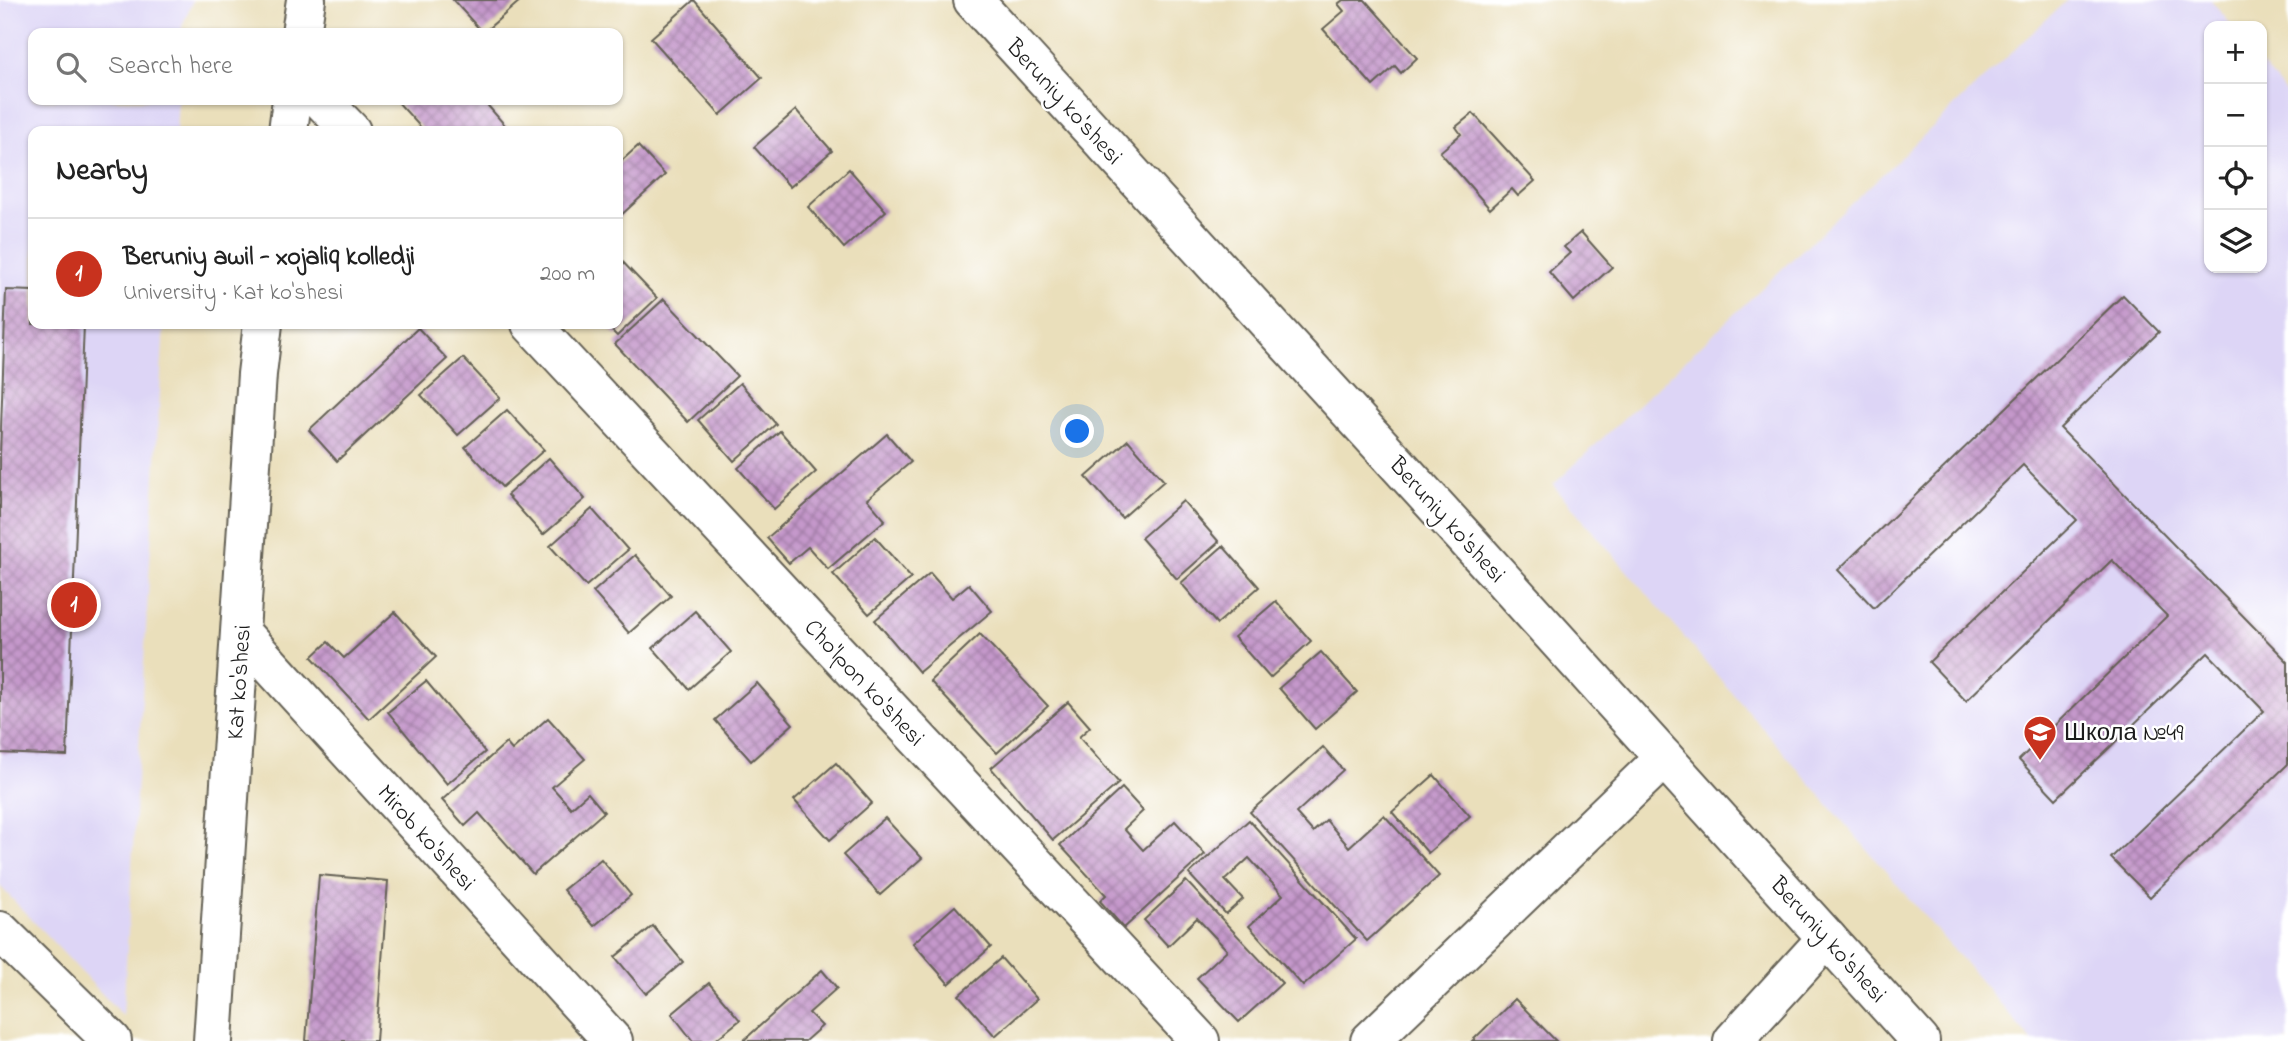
<!DOCTYPE html>
<meta charset="utf-8">
<style>
body{margin:0;font-family:"Indie Flower",sans-serif;background:#f2f2f2;color:#222}
.controls{position:absolute;right:21px;top:21px;display:grid;overflow:hidden;border-radius:14px;box-shadow:0 2px 5px #0004}
.controls button{width:63px;height:63px;display:grid;place-items:center;padding:0;border:0;border-bottom:2px solid #e0e0e0;background:#fff;color:#222;font:35px sans-serif}
.you{position:absolute;left:1078px;top:432px;width:24px;height:24px;margin:-18px;border:5px solid #fff;border-radius:50%;background:#1a73e8;box-shadow:0 0 0 10px #1a73e833}
.badge{display:grid;place-items:center;width:46px;height:46px;border-radius:50%;background:#c8321e;color:#fff;font-size:23px;font-weight:700}
.pin{position:absolute;translate:-50% -50%;border:4px solid #fff;box-shadow:0 2px 7px #0006}
.list{margin:0;padding:0;list-style:none}
h2{display:flex;justify-content:space-between;align-items:center;height:91px;margin:0;padding:0 28px;font-size:30px}
h2 small{font-size:23px;font-weight:400;color:#767676}
.list li{display:grid;grid-template-columns:46px 1fr auto;gap:21px;align-items:center;box-sizing:border-box;height:112px;padding:0 28px;border-top:2px solid #e0e0e0}
.list b{display:block;font-size:26px;white-space:nowrap}
.list p{margin:0;font-size:23px;white-space:nowrap;color:#767676}
.list em{font-size:23px;font-style:normal;color:#767676}
.icon{flex:none;width:38px;height:38px;fill:none;stroke:currentColor;stroke-width:2;stroke-linecap:round;stroke-linejoin:round}
.map{position:relative;flex:none;width:2288px;height:1041px;overflow:hidden}
.search{position:absolute;background:#fff;box-shadow:0 2px 5px #0004;left:28px;top:28px;width:595px;height:77px;display:flex;align-items:center;gap:18px;box-sizing:border-box;padding:0 24px;border-radius:14px;color:#767676;font-size:26px}
.panel{position:absolute;background:#fff;box-shadow:0 2px 5px #0004;left:28px;top:126px;width:595px;height:203px;border-radius:14px}
.map>svg:first-child{display:block}
.built{fill:#ddd5f6}
.building{fill:url(#building-cross-hatch)}
.lines{fill:none;stroke-linecap:round;stroke-linejoin:round}
.minor-casing{stroke:#646054;stroke-width:42}
.major-casing{stroke:#646054;stroke-width:42}
.minor{stroke:#fff;stroke-width:38}
.major{stroke:#fff;stroke-width:38}
.labels{text-anchor:middle;stroke-width:5;stroke-linejoin:round;paint-order:stroke}
.street-label{font-size:24px;fill:#1c1c1c;stroke:#fff}
.poi-label{font-size:24px;fill:#1c1c1c;stroke:#fff;text-anchor:start}
</style>
<div class="map">
<svg width="2288" height="1041" viewBox="0 0 2288 1041">
<defs>
<pattern id="building-cross-hatch" width="8" height="8" patternUnits="userSpaceOnUse" patternTransform="scale(1.75)"><rect width="8" height="8" fill="#c598cb"/><path d="M0 0l8 8M0 8l8-8" fill="none" stroke="#9f7ba4"/></pattern>
</defs>
<rect width="100%" height="100%" fill="#fff"/>
<filter id="ink" filterUnits="userSpaceOnUse"><feTurbulence type="fractalNoise" baseFrequency=".0143" numOctaves="2"/><feDisplacementMap in="SourceGraphic" scale="14" xChannelSelector="R" yChannelSelector="G"/><feConvolveMatrix kernelMatrix="1 2 1 2 8 2 1 2 1" color-interpolation-filters="sRGB"/></filter>
<filter id="wash" filterUnits="userSpaceOnUse"><feTurbulence type="fractalNoise" baseFrequency=".00686" numOctaves="4" result="noise"/><feDisplacementMap in="SourceGraphic" scale="28" xChannelSelector="R" yChannelSelector="G"/><feGaussianBlur stdDeviation="1.57" result="paint"/><feColorMatrix in="noise" values="0 0 0 0 0 0 0 0 0 0 0 0 0 0 0 0 0 1.4 0 .05"/><feComposite in="paint" operator="in"/></filter>
<g filter="url(#wash)">
<rect width="100%" height="100%" fill="#eadfbb"/>
<g class="built">
<polygon points="0,0 193,0 182,26 182,33 33,33 33,100 178,100 176,131 33,131 33,324 164,324 123,1016 0,886"/>
<polygon points="2067,0 2211,0 2232,26 2209,26 2209,268 2262,268 2262,64 2288,96 2288,1039 2285,1041 2032,1041 1553,485"/>
</g>
<g id="blocks">
<g class="building">
<polygon points="453,0 521,0 483,33"/>
<polygon points="694,0 762,78 720,115 651,38"/>
<polygon points="1343,0 1365,0 1417,58 1401,73 1395,66 1373,86 1323,29 1344,11 1338,4"/>
<polygon points="396,100 483,100 510,131 424,131"/>
<polygon points="796,110 832,151 790,187 754,147"/>
<polygon points="1473,113 1535,181 1518,196 1512,189 1490,209 1440,152 1461,134 1456,127"/>
<polygon points="638,146 665,175 618,218 618,164"/>
<polygon points="849,169 886,211 844,248 808,207"/>
<polygon points="1581,232 1612,267 1574,301 1549,272 1570,253 1564,247"/>
<polygon points="618,257 657,298 617,336 605,324 618,324"/>
<polygon points="6,290 33,291 33,324 84,324 67,756 0,753 0,454"/>
<polygon points="2123,295 2159,332 2060,428 2288,662 2288,764 2150,897 2111,858 2264,711 2208,653 2056,799 2019,760 2167,616 2112,560 1966,701 1929,662 2077,520 2023,465 1874,608 1838,570"/>
<polygon points="664,299 737,376 688,422 615,344"/>
<polygon points="418,328 447,359 337,461 309,430"/>
<polygon points="463,358 500,398 458,435 421,395"/>
<polygon points="740,383 776,424 734,461 698,420"/>
<polygon points="507,410 544,450 502,487 465,447"/>
<polygon points="780,431 816,472 774,509 738,468"/>
<polygon points="887,434 911,462 867,499 885,520 828,569 808,547 789,563 767,538"/>
<polygon points="1128,440 1164,481 1122,518 1086,477"/>
<polygon points="549,458 585,499 543,535 507,495"/>
<polygon points="1183,501 1219,542 1177,579 1141,538"/>
<polygon points="592,509 628,550 586,586 550,546"/>
<polygon points="875,537 911,578 869,614 833,574"/>
<polygon points="1223,546 1259,587 1217,624 1181,583"/>
<polygon points="635,555 671,596 629,633 593,592"/>
<polygon points="930,573 952,598 969,584 992,611 919,672 875,620"/>
<polygon points="1276,601 1311,641 1270,678 1234,637"/>
<polygon points="695,611 731,652 689,689 653,648"/>
<polygon points="395,612 436,657 369,719 312,657 328,642 344,658"/>
<polygon points="980,634 1048,706 997,753 930,681"/>
<polygon points="1321,652 1357,692 1315,729 1279,688"/>
<polygon points="426,681 485,752 447,784 388,712"/>
<polygon points="757,683 793,724 751,761 715,720"/>
<polygon points="1068,702 1090,727 1079,737 1119,783 1053,840 991,768"/>
<polygon points="548,718 585,759 552,787 571,808 588,793 604,812 533,874 479,813 465,826 442,800 506,743 512,750"/>
<polygon points="1323,747 1343,770 1296,813 1313,832 1326,820 1349,847 1384,815 1439,876 1367,941 1250,812"/>
<polygon points="836,763 872,803 830,840 794,800"/>
<polygon points="1434,775 1470,816 1428,853 1392,812"/>
<polygon points="1122,788 1143,811 1124,829 1143,850 1175,821 1205,854 1124,928 1100,901 1106,895 1060,845"/>
<polygon points="885,818 922,858 880,895 843,855"/>
<polygon points="1249,820 1356,939 1303,986 1249,926 1283,895 1249,858 1225,880 1243,899 1226,914 1189,874"/>
<polygon points="601,859 631,895 594,926 563,890"/>
<polygon points="319,875 388,881 376,1041 306,1041"/>
<polygon points="1186,881 1282,983 1239,1022 1197,978 1227,950 1197,918 1168,946 1144,920"/>
<polygon points="955,906 991,947 949,984 913,943"/>
<polygon points="653,926 683,962 646,994 615,957"/>
<polygon points="1001,958 1037,999 995,1036 959,995"/>
<polygon points="822,970 837,988 809,1013 822,1026 805,1041 743,1041"/>
<polygon points="709,983 740,1020 714,1041 693,1041 672,1014"/>
<polygon points="1515,999 1556,1041 1472,1041"/>
</g>
</g>
</g>
<g filter="url(#ink)">
<use href="#blocks" fill-opacity="0" stroke="#646054" stroke-width="2"/>
<g class="lines">
<defs>
<g id="minor">
<polyline points="301,33 306,0"/>
<polyline points="321,100 351,131"/>
<polyline points="288,131 292,100"/>
<polyline points="531,324 1200,1041"/>
<polyline points="241,633 613,1041"/>
<polyline points="0,931 112,1041"/>
<polyline points="213,1041 257,374 263,324"/>
<polyline points="1370,1041 1664,758"/>
<polyline points="1733,1041 1827,938"/>
</g>
<polyline id="major" points="973,0 1466,539 1920,1041"/>
</defs>
<use href="#minor" class="minor-casing"/>
<use href="#major" class="major-casing"/>
<use href="#minor" class="minor"/>
<use href="#major" class="major"/>
</g>
</g>
<defs>
<symbol id="school-pin" viewBox="-11 -11 22 30"><path d="M0 17L-7.5 6A9.5 9.5 0 1 1 7.5 6Z" fill="#c8321e" stroke="#fff"/><path d="M0-5L7-2L0 1L-7-2ZM-4 1L0 2.5L4 1V4Q0 6-4 4Z" fill="#fff"/></symbol>
</defs>
<g fill-rule="evenodd">
<use href="#school-pin" x="2021" y="713" width="38" height="52"/>
</g>
<g class="labels">
<g class="street-label">
<text transform="translate(1065 101) rotate(48)" y="8">Beruniy ko'shesi</text>
<text transform="translate(1448 519) rotate(48)" y="8">Beruniy ko'shesi</text>
<text transform="translate(238 682) rotate(-86)" y="8">Kat ko'shesi</text>
<text transform="translate(865 682) rotate(47)" y="8">Cho'lpon ko'shesi</text>
<text transform="translate(427 837) rotate(48)" y="8">Mirob ko'shesi</text>
<text transform="translate(1829 939) rotate(48)" y="8">Beruniy ko'shesi</text>
</g>
<g class="poi-label">
<text x="2064" y="740">Школа №49</text>
</g>
</g>
</svg>
<div class="controls">
<button>+</button>
<button>−</button>
<button><svg class="icon" aria-label="locate" viewBox="0 0 24 24"><circle cx="12" cy="12" r="6"/><path d="M12 2v4M12 18v4M2 12h4M18 12h4"/></svg></button>
<button><svg class="icon" aria-label="layers" viewBox="0 0 24 24"><path d="M12 4l9 5-9 5-9-5zM3 14l9 5 9-5"/></svg></button>
</div>
<div class="you"></div>
<div class="pin badge" style="left:74px;top:605px">1</div>
<div class="search"><svg class="icon" aria-label="search" viewBox="0 0 24 24"><circle cx="10" cy="10" r="6"/><path d="M15 15l6 6"/></svg>Search here</div>
<section class="panel">
<h2>Nearby<small></small></h2>
<ul class="list">
<li><span class="badge">1</span><div><b>Beruniy awil - xojaliq kolledji</b><p>University · Kat ko'shesi</p></div><em>200 m</em></li>
</ul>
</section>
</div>
